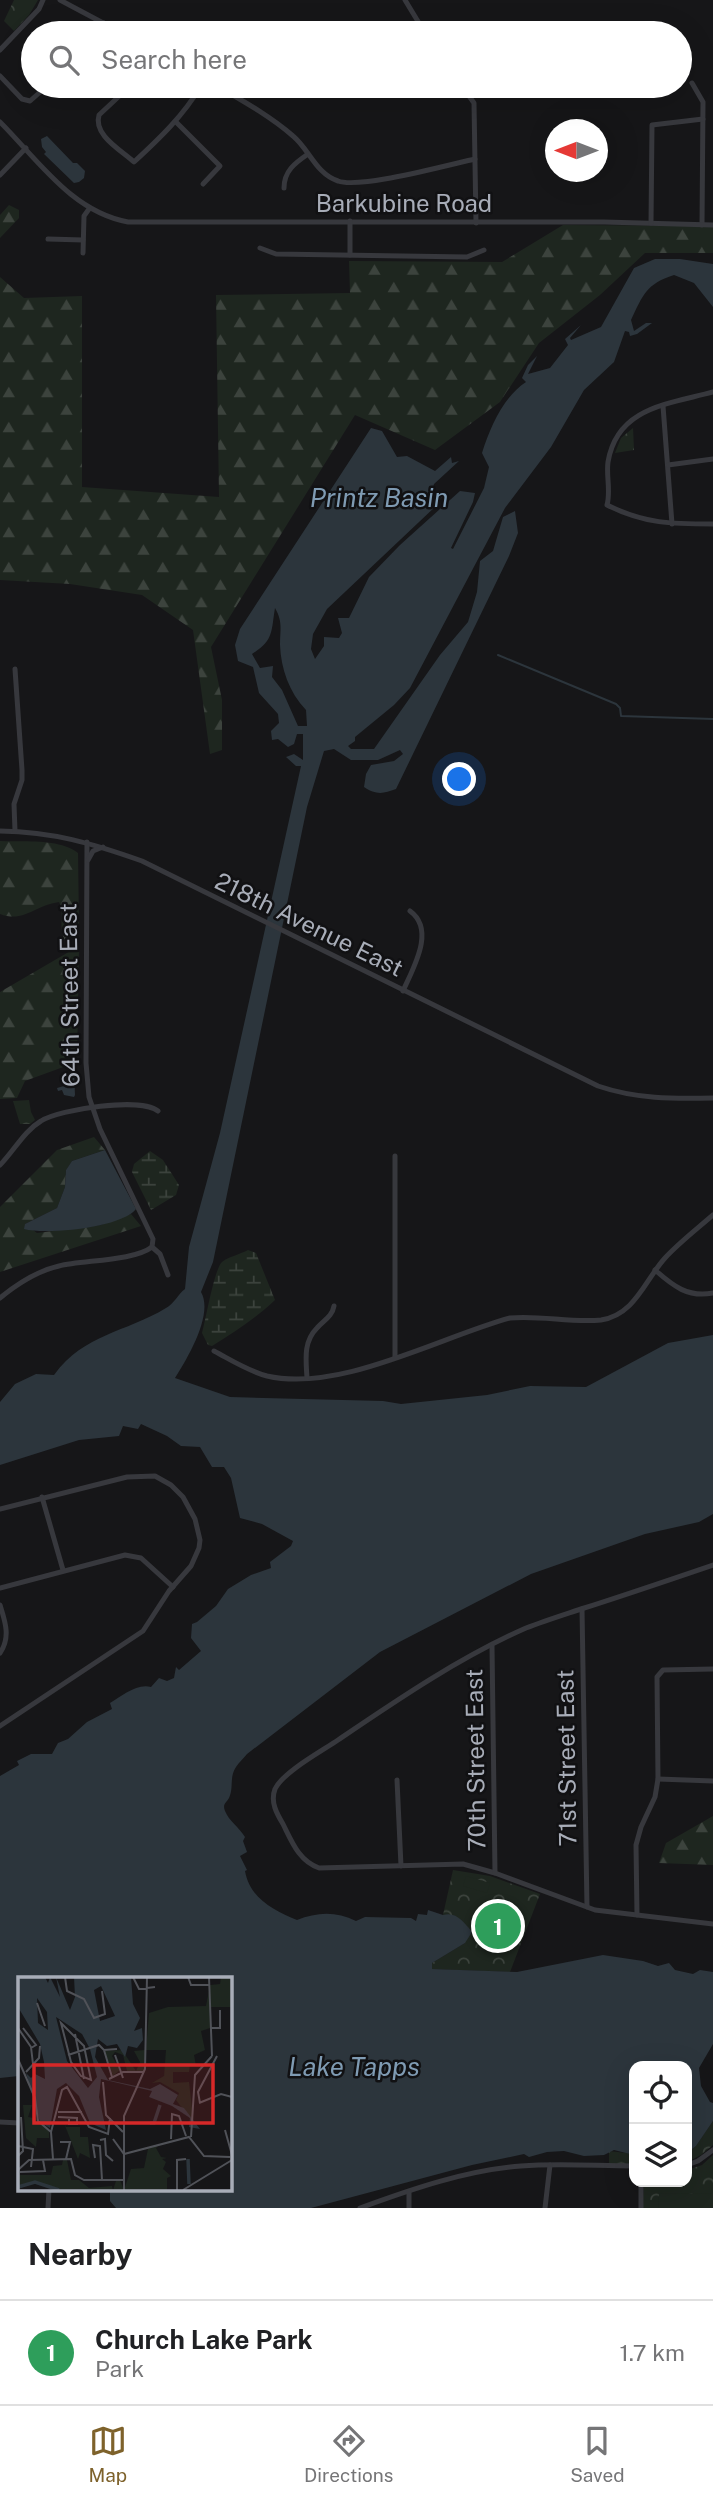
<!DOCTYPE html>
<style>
body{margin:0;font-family:"Public Sans",sans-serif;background:#f2f2f2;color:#202124}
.controls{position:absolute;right:21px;bottom:21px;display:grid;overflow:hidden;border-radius:14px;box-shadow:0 7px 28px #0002}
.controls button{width:63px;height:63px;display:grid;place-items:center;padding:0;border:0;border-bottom:2px solid #e0e0e0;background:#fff;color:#202124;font:35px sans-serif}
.compass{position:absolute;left:545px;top:119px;width:63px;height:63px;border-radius:50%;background:#fff;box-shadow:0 7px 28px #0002;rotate:270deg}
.you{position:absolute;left:460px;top:780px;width:24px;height:24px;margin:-18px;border:5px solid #fff;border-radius:50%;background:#1a73e8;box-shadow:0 0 0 10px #1a73e833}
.badge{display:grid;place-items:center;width:46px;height:46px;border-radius:50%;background:#7e622b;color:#fff;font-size:23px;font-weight:700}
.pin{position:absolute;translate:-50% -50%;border:4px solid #fff;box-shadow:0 2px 7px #0006}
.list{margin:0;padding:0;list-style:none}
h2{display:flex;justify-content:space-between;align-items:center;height:91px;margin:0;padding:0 28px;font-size:30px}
h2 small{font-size:23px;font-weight:400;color:#757577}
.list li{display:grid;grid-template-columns:46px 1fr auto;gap:21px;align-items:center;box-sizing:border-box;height:105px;padding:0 28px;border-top:2px solid #e0e0e0}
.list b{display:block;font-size:26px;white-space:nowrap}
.list p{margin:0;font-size:23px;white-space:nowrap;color:#757577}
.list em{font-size:23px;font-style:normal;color:#757577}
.icon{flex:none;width:38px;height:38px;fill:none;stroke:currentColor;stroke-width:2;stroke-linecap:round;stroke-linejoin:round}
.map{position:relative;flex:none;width:713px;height:2208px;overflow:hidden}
.search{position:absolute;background:#fff;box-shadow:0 7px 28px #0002;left:21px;right:21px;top:21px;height:77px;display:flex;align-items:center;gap:18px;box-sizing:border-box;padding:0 24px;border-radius:38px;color:#757577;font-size:26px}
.sheet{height:196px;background:#fff}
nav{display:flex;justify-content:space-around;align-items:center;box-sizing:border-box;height:98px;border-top:2px solid #e0e0e0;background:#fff;font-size:19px;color:#757577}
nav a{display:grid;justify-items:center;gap:4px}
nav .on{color:#7e622b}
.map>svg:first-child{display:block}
.forest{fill:url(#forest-firs)}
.wetland{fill:url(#wetland-marsh)}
.park{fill:url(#park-crowns)}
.pitch{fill:#1e261f}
.water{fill:#2c353c;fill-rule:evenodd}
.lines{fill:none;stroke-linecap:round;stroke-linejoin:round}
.stream{stroke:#2c353c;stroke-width:2}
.minor{stroke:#37383d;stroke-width:5}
.labels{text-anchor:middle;stroke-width:5;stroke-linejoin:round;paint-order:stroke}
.street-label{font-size:24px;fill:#a8adb8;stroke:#111113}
.water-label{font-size:26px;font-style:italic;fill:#7f9bb3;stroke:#111113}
.inset-river{fill:none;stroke:#2c353c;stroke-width:3.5}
.inset-road{fill:none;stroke:#505258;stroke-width:2}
.view{fill:#d62828;fill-opacity:0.15;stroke:#d62828;stroke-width:3.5}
.inset-edge{fill:none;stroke:#a8adb8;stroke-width:3.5}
</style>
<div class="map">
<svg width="713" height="2208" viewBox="0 0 713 2208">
<defs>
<pattern id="forest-firs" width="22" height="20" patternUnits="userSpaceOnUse" patternTransform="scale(1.75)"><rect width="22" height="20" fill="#1e261f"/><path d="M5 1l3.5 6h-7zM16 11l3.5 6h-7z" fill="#3c433d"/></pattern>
<pattern id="wetland-marsh" width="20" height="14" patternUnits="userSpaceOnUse" patternTransform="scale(1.75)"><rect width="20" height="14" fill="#1e261f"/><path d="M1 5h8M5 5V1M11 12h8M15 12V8" fill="none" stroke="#3c433d"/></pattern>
<pattern id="park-crowns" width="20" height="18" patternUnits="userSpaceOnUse" patternTransform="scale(1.75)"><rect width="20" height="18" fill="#1e261f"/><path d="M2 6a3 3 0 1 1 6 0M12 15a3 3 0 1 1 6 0" fill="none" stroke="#3c433d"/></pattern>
</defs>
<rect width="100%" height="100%" fill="#161618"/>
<g class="forest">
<polygon points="9,205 19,210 19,218 0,238 0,215"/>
<polygon points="563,225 713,226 713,253 645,253 600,295 539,343 500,402 435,450 355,415 211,647 222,700 222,750 210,754 193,630 142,595 70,584 0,580 0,277 24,298 82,296 82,487 219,497 216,295 350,293 349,261 502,262"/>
<path d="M0,841C23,842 59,838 78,853L79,926L78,932L69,940H65C58,929 65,914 59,902C33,906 24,923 0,914Z"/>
<polygon points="79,946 77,1062 25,1081 17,1098 0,1099 0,992"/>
<polygon points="94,1137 105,1150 72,1161 66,1170 65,1187 57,1208 25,1224 37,1233 101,1225 131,1214 141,1226 0,1272 0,1207 57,1150"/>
<polygon points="713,1816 713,1865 659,1863 666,1843"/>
</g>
<g class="wetland">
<polygon points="150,1151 163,1160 179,1185 176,1195 151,1210 132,1172 134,1164"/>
<path d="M248,1250L256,1253L275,1300C256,1318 235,1332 212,1346L208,1345L202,1333C206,1319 214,1270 222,1262C228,1257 241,1254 248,1250Z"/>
</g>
<g class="park">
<polygon points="14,0 38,0 29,15 14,31 4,21"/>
<polygon points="633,428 634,450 615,453 621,438"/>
<polygon points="29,1100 31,1112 35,1120 30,1124 20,1124 13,1101"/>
<polygon points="453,1870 490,1876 540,1894 510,1972 431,1969 432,1963 465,1943 443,1915"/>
<polygon points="713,2121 713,2145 701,2155 687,2162 687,2153 696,2146"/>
<polygon points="609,2151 634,2154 634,2164 609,2164"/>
<polygon points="713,2155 713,2208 643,2208 644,2182 687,2182 687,2170 702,2165"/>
</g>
<g class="pitch">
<polygon points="466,1876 490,1883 487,1893 463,1886"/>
<polygon points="659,2193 713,2194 713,2208 658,2208"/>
</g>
<g class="water">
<polygon points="492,22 496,25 497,33 471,33 471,26 475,23"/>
<polygon points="47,136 73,163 77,163 85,171 84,178 79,182 74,183 44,154 46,152 42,147 41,139"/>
<path d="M655,259H680L713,264V307L694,283L674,275C646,284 643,295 631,320L634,331L646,323H652L637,334L630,336L629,332L625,331L614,362L584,390L551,447L505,508L410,688L394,705L355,737V741L348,746L351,749H374L440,655L468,622L477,592L480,561L493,551L503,517L515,511L518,533L509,556L396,789C383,794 376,795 364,787L366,774L371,765L394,761L403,754L400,750L378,760H351L334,749L324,751L307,807L213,1262L201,1292C214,1314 187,1359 175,1378L230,1397L383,1401L401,1404L487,1395L530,1386L586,1387L668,1343L713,1335V1514L699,1522L645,1534L531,1574L380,1652L247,1754C244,1758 239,1762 236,1767C229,1777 234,1788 229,1798C227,1802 222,1804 225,1811C229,1821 239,1827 245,1837L243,1841L247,1852L240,1856L247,1870L245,1871C250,1899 274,1910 297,1920C317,1912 336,1911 356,1921L365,1917L411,1918L416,1921L418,1914L427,1915L428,1910L443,1915C456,1911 464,1922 472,1932L465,1943L432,1963V1969L517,1972L603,1955L643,1961L658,1966L669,1963L675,1970L693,1974L700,1970L713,1972V2044L699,2068L701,2086L710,2102L713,2103V2121L696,2146L687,2153V2066H634V2155L614,2150L604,2155L584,2156L564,2151L547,2152L529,2157L524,2154L472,2165L311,2208H116L110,2201V2189H229V1979H19V2076L0,2078V1776L19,1765L17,1761L31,1754H52L58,1743L68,1739L87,1722L112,1709L110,1703C122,1696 137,1683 151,1687L159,1678L167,1681L174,1678L176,1667L179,1670L201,1651L191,1638L192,1624L197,1622L216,1606L228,1589L251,1575L271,1568L270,1562L291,1546L293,1541L262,1524L240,1518L231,1478L224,1467H212L200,1447L181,1446L167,1436L141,1424L138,1429L123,1426L119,1436L79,1440L0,1465V1402L15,1384L36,1374L54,1375C85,1333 125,1333 166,1308C174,1304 178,1294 185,1289L189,1247L220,1133L301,766H296L286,757L294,754L303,760V734H297L294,744L288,747L278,739L272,740L271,731L279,723L278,714L259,693L253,667L238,661L235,645L240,629L371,428L382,431L397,457L407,456L435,471L451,457L452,463L459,461L434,484L432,492H445L437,505L327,609L313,634L311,649L315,659L324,646V637L339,638L342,633L338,618H349L369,577L400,545L460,491L475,493L473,502L451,548L453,549L484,488L489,467L482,453C490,428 503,397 526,382L522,378L528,365L537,356L528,374L550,368L568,345L565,339L581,325L570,338L571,340L601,327L634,268ZM275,608C283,622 280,629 280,645C281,669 289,692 306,710L307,726H298L282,690L272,677L273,666L260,668L252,654C274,640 271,632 275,608Z"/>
<polygon points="74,1073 75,1095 74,1097 64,1095 62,1090 58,1091 57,1088 64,1086"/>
<path d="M105,1150L136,1209C121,1228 46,1235 24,1229L25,1224L57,1208L65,1187L66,1170L72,1161Z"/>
</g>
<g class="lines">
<polyline class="stream" points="498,655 616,704 620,708 621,716 713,719"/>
<g class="minor">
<polyline points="60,0 122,33"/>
<polyline points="405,0 425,33"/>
<polyline points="97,33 104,23"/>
<polyline points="0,50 39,9 43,0"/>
<polyline points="0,76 22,99 30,101 47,86"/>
<polyline points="692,83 703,102 702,225"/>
<path d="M130,86L99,115C93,135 121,150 134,162C160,138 183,116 201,86"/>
<path d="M217,86C243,101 270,116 293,136C309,149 316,174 338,181C360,189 448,165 475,159"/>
<polyline points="449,86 469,96 474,103 476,223"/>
<path d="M0,122C38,160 72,212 128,222H604L713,225"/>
<polyline points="176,122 220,166 203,184"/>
<polyline points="0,175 26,148"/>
<path d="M284,188C284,171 295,163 308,154"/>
<polyline points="350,221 350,255"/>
<polyline points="651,223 652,125 703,119"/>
<polyline points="48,239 83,240"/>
<polyline points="260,248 276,254 467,257 484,250"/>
<polyline points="83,253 84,216 89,209"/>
<path d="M713,392C669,404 617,407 608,462C606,476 611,491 607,505C645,524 672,524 713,524"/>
<polyline points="663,406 672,524"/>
<polyline points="668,465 713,459"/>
<path d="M0,831C54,832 91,843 142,861L598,1086C636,1099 673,1099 713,1098"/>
<polyline points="15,831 14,804 22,780 22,770 15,669"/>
<polyline points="87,842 86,1063 89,1097 100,1129 153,1239 152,1247 160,1254 168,1275"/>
<polyline points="88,860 93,851 103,847"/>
<path d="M403,991C413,968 436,930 410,911"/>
<polyline points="395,1156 395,1357"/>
<path d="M0,1165C14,1151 24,1131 41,1121C60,1109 141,1097 158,1111"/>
<path d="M655,1270C673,1286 688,1298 713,1293"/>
<path d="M0,1298C17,1284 37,1271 59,1266C83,1260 134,1261 152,1247"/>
<path d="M214,1351C231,1360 248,1371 267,1376C340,1393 440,1337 510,1318C540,1315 571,1323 601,1320C635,1315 645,1280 665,1258C680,1242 697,1229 713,1215"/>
<path d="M307,1378C306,1360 303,1342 317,1328C324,1320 332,1317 334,1306"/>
<polyline points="42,1497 63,1570"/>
<polyline points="0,1509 127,1477 155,1476 171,1485 183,1497 195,1519 200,1540 199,1548 191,1566 169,1591 143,1631 0,1726"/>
<path d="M713,1565C669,1580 625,1595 581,1609C563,1615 544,1621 526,1628C460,1657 397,1700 338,1740C322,1751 283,1772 275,1789C270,1802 277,1814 283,1824C292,1842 299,1861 319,1868L463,1864L495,1873L595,1910L713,1924"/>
<polyline points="0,1588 125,1555 141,1558 173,1587"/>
<path d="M0,1605C5,1621 11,1637 0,1653"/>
<polyline points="582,1609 587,1907"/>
<polyline points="492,1646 495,1873"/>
<polyline points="658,1779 713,1781"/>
<polyline points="397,1780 401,1866"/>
<polyline points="637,1915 636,1845 641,1827 655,1797 658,1779 657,1677 663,1670 713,1669"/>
<polyline points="0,2122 19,2123"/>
<polyline points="687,2165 698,2161 713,2150"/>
<polyline points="48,2208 49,2189"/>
<path d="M360,2208C412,2189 467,2170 521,2166C559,2163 597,2166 634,2166"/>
<polyline points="409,2208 409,2192"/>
<polyline points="545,2208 550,2165"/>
<polyline points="641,2208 641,2182"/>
</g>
</g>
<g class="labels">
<g class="street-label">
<text x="404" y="212">Barkubine Road</text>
<text transform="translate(309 925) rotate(26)" y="8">218th Avenue East</text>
<text transform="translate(70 995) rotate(-91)" y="8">64th Street East</text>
<text transform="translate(567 1758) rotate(-91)" y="8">71st Street East</text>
<text transform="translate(476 1760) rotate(-91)" y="8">70th Street East</text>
</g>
<g class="water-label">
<text x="379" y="507">Printz Basin</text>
<text x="354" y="2076">Lake Tapps</text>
</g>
</g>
<g transform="translate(18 1977)">
<rect width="214" height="214" fill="#161618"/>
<path d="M203,0H213V30H192V51L183,54L187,73L176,78L178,89L172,88L171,95H155V106L171,105L176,147L158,123L161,116L142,105L134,106L146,99L148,73H128L131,36L150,30L188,29L192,8L202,7ZM104,73L118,94L122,85L116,74L127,73L126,94H109L105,78L97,75L94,79L102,93L95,99L87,74ZM44,141L48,150H62V160H70L72,181L62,176L60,182ZM142,167L138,171L143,180L149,181L144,182L148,185L145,192L153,199L149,201V213H95L98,204L102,203L106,213L113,192L126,191L130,172ZM45,183H49L53,203H61L71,211L94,209L95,213H40L16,205L0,209V193L1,198H33L35,189L44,188Z" fill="#1e261f"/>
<path d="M5,128H14L10,140L21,142L31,152V161H19L18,170L8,161Z" fill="#1e261f"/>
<path d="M0,0H27L30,6L32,0L42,20L38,0L52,33L57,20L56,0H113L115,27L122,41L116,54L124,51L125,63L119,71L110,69L107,80L99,67L89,69L80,62L77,80L90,103L132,112L142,107L160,118L155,127L166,131L182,152L171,150L172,141L154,129L131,120L134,114L83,102L81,120L88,153L72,146L61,119L48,106L39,112L32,151L22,145L8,96L13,101L17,97L27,102L26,85L22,67L0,30ZM83,9L97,39L82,44L76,13ZM19,21L29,35L30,53L20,46ZM38,40L64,57L72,72L79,100L70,111L49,84Z" fill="#2c353c" fill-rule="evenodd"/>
<path class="inset-river" d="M132,146H136L142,128M170,182L171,207M0,210L17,205L41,213"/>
<path class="inset-road" d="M47,0L49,14L66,22L76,41L87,37L84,14M115,0L121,12L137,10M170,0L173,8H192M191,0L194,79M19,26L27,49M43,46L66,69L73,103L63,99L53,85ZM0,51L13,70L15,87M5,51L18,68L13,71M192,51H202V33M57,57L66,102M86,73L94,100M50,78L81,68L86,73L99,72M97,78L105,101M0,82L17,121L20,144L33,155L35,182M8,95L21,81L22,69M91,102L105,95H126M85,105L88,138L105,155M181,126L203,117L214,120M182,126L180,115L199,79M40,135H64M40,140L59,141V147H51V141M207,153L214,178M33,155L44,113L49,110L71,150L90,157L92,141M173,160L177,98L194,79M95,162L106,177L171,160L186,179L212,180M153,162L154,137L161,139L168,159M82,163L87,162L88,178L95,184M42,165H52L48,182M0,169L15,172L13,190M0,179L5,174L3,140M77,181L75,168L82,169L84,203M0,193L11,183L53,182L57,198L66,203H106M2,195L27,194L25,183M106,213V139L127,92L129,0M159,213V183L168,182M165,213L214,183"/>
<path class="view" d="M16,88H195V146H16Z"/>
<rect width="214" height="214" class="inset-edge"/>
</g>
</svg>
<div class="controls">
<button><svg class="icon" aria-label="locate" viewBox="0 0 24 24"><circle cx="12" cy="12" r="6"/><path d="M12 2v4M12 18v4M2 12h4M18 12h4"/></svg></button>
<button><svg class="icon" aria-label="layers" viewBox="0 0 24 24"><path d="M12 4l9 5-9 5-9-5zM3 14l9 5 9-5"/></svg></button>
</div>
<svg class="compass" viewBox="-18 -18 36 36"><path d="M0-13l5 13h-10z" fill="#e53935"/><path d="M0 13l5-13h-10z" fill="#757577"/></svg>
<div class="you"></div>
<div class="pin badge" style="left:498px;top:1926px;background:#2e9e5b">1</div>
<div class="search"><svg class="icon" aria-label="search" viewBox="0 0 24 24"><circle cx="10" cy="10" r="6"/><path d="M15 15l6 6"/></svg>Search here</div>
</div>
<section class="sheet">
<h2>Nearby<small></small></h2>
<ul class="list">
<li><span class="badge" style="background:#2e9e5b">1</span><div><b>Church Lake Park</b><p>Park</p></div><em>1.7 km</em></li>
</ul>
</section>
<nav>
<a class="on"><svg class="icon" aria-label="map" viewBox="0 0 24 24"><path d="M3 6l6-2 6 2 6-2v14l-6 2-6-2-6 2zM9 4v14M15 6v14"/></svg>Map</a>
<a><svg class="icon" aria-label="directions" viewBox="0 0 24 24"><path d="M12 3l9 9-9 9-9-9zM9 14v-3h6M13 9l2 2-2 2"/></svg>Directions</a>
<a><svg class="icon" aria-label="saved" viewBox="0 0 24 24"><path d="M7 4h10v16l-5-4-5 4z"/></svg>Saved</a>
</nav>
